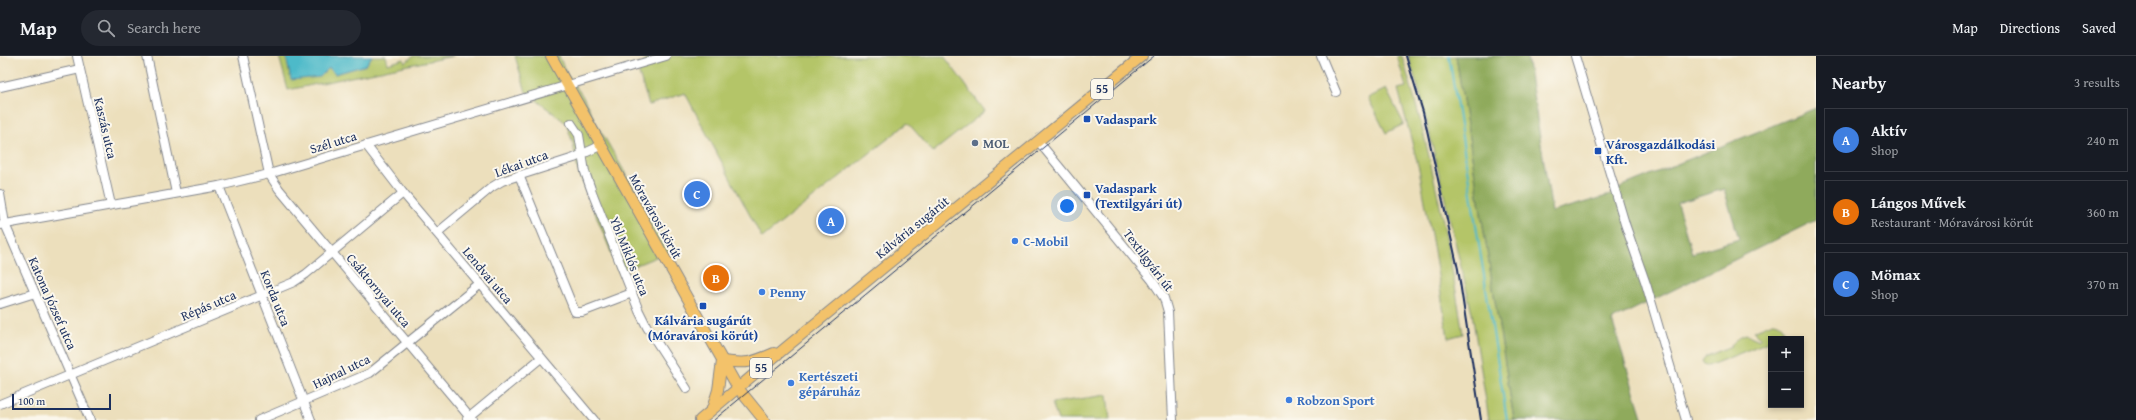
<!DOCTYPE html>
<meta charset="utf-8">
<style>
body{margin:0;font-family:"Gentium Book Plus",serif;background:#242831;color:#f1f3f6}
.controls{position:absolute;right:12px;bottom:12px;display:grid;overflow:hidden;border-radius:0px;box-shadow:0 2px 6px #0003}
.controls button{width:36px;height:36px;display:grid;place-items:center;padding:0;border:0;border-bottom:1px solid #363941;background:#171b24;color:#f1f3f6;font:20px sans-serif}
.scale{position:absolute;left:12px;bottom:10px;width:99px;box-sizing:border-box;padding-left:4px;border:2px solid #1b2f5e;border-top:0;font-size:11px;line-height:14px;white-space:nowrap;color:#1b2f5e;-webkit-text-stroke:3px #fbf7ec;paint-order:stroke}
.you{position:absolute;left:1067px;top:150px;width:14px;height:14px;margin:-10px;border:3px solid #fff;border-radius:50%;background:#1a73e8;box-shadow:0 0 0 6px #1a73e833}
.badge{display:grid;place-items:center;width:26px;height:26px;border-radius:50%;background:#7c3aed;color:#fff;font-size:13px;font-weight:700}
.pin{position:absolute;translate:-50% -50%;border:2px solid #fff;box-shadow:0 1px 4px #0006}
.list{margin:0;padding:0;list-style:none}
h2{display:flex;justify-content:space-between;align-items:center;height:52px;margin:0;padding:0 16px;font-size:17px}
h2 small{font-size:13px;font-weight:400;color:#9ea1a6}
.list li{display:grid;grid-template-columns:26px 1fr auto;gap:12px;align-items:center;box-sizing:border-box;height:64px;margin:0 8px 8px;padding:0 8px;border:1px solid #363941;border-radius:0px}
.list b{display:block;font-size:15px;white-space:nowrap}
.list p{margin:0;font-size:13px;white-space:nowrap;color:#9ea1a6}
.list em{font-size:13px;font-style:normal;color:#9ea1a6}
.icon{flex:none;width:22px;height:22px;fill:none;stroke:currentColor;stroke-width:2;stroke-linecap:round;stroke-linejoin:round}
.map{position:relative;flex:none;width:1816px;height:364px;overflow:hidden}
header{display:flex;align-items:center;gap:24px;box-sizing:border-box;height:56px;padding:0 20px;background:#171b24;border-bottom:1px solid #363941}
header strong{font-size:19px}
nav{display:flex;gap:22px;margin-inline-start:auto;font-size:14px}
.search{width:280px;height:36px;background:#242831;display:flex;align-items:center;gap:10px;box-sizing:border-box;padding:0 14px;border-radius:22px;color:#9ea1a6;font-size:15px}
main{display:flex}
aside{flex:1;background:#171b24}
.map>svg:first-child{display:block}
.green{fill:#b4c568;stroke:#687a63}
.forest{fill:#8faa5c;stroke:#556c5d;fill-rule:evenodd}
.water{fill:#4ebac9;stroke:#347494}
.lines{fill:none;stroke-linecap:round;stroke-linejoin:round}
.stream{stroke:#4ebac9;stroke-width:2}
.minor-casing{stroke:#84878d;stroke-width:10}
.major-casing{stroke:#84878d;stroke-width:12}
.minor{stroke:#fff;stroke-width:8}
.major{stroke:#f3c26a;stroke-width:10}
.tram{stroke:#1b2f5e;stroke-width:1}
.rail{stroke:#1b2f5e;stroke-width:2}
.transit-dot{fill:#1a4fb4;stroke:#fbf7ec;stroke-width:1.5}
.service-dot{fill:#5c6f8a;stroke:#fbf7ec;stroke-width:1.5}
.shop-dot{fill:#3f7fe0;stroke:#fbf7ec;stroke-width:1.5}
.labels{text-anchor:middle;stroke-width:4;stroke-linejoin:round;paint-order:stroke}
.shield{fill:#fbf7ec;stroke:#5e6b89;stroke-width:1}
.shield-label{font-size:12px;font-weight:bold;fill:#1b2f5e}
.transit-label{font-size:13px;font-weight:bold;fill:#164399;stroke:#fbf7ec;text-anchor:start}
.street-label{font-size:13px;fill:#1b2f5e;stroke:#fbf7ec}
.service-label{font-size:13px;font-weight:bold;fill:#4e5e75;stroke:#fbf7ec;text-anchor:start}
.shop-label{font-size:13px;font-weight:bold;fill:#366cbe;stroke:#fbf7ec;text-anchor:start}
</style>
<header>
<strong>Map</strong>
<div class="search"><svg class="icon" aria-label="search" viewBox="0 0 24 24"><circle cx="10" cy="10" r="6"/><path d="M15 15l6 6"/></svg>Search here</div>
<nav><a>Map</a><a>Directions</a><a>Saved</a></nav>
</header>
<main>
<div class="map">
<svg width="1816" height="364" viewBox="0 0 1816 364">
<rect width="100%" height="100%" fill="#fbf7ec"/>
<filter id="ink" filterUnits="userSpaceOnUse"><feTurbulence type="fractalNoise" baseFrequency=".025" numOctaves="2"/><feDisplacementMap in="SourceGraphic" scale="8" xChannelSelector="R" yChannelSelector="G"/><feConvolveMatrix kernelMatrix="1 2 1 2 8 2 1 2 1" color-interpolation-filters="sRGB"/></filter>
<filter id="wash" filterUnits="userSpaceOnUse"><feTurbulence type="fractalNoise" baseFrequency=".012" numOctaves="4" result="noise"/><feDisplacementMap in="SourceGraphic" scale="16" xChannelSelector="R" yChannelSelector="G"/><feGaussianBlur stdDeviation="0.9" result="paint"/><feColorMatrix in="noise" values="0 0 0 0 0 0 0 0 0 0 0 0 0 0 0 0 0 1.4 0 .05"/><feComposite in="paint" operator="in"/></filter>
<g filter="url(#wash)">
<rect width="100%" height="100%" fill="#ecdfbc"/>
<g class="green">
<polygon points="279,0 286,0 291,24 329,12 335,18 366,9 372,0 386,0 388,8 404,3 405,7 413,0 453,0 288,34"/>
<polygon points="515,0 559,0 567,19 582,39 596,67 671,195 619,216 577,112 573,87 566,67 526,36"/>
<polygon points="645,0 944,0 985,55 933,96 908,67 762,182 685,37 649,49 638,15 646,4"/>
<path d="M1397,0H1402C1430,91 1448,184 1463,278L1448,282L1434,195L1419,113L1398,33L1406,31Z"/>
<polygon points="1408,0 1456,0 1514,364 1489,364 1472,257 1420,38"/>
<polygon points="1386,33 1404,68 1386,77 1368,42"/>
<path d="M1775,266C1781,268 1783,269 1784,276L1778,282L1708,310L1704,308L1702,305L1705,301L1731,290L1741,280L1746,278L1759,284L1761,282L1753,275Z"/>
<polygon points="1107,339 1110,364 1058,364 1052,347"/>
</g>
<path class="forest" d="M1456,0H1527L1552,156L1610,139L1625,129L1816,52V164L1612,264L1643,364H1514ZM1724,133L1739,183L1692,197L1677,147Z"/>
<polygon class="water" points="286,0 372,0 366,9 335,18 329,12 320,21 291,24"/>
<g class="lines">
<polyline class="stream" points="1449,0 1507,364"/>
</g>
</g>
<g filter="url(#ink)">
<g class="lines">
<defs>
<g id="minor">
<polyline points="77,0 111,149"/>
<polyline points="147,0 176,137"/>
<polyline points="243,0 269,118 279,133 472,364"/>
<polyline points="1321,0 1336,36"/>
<polyline points="1575,0 1625,168 1646,228 1686,364"/>
<polyline points="0,31 80,13"/>
<polyline points="571,67 579,79 585,116 592,136 639,255 647,271 687,333"/>
<polyline points="1038,85 1152,224 1164,242 1168,256 1173,364"/>
<polyline points="366,89 403,137 594,364"/>
<polyline points="519,119 575,256 582,256 632,237"/>
<polyline points="219,130 311,364"/>
<polyline points="0,138 5,168 90,364"/>
<polyline points="0,169 219,130 269,118 666,0"/>
<polyline points="437,177 492,131 502,125 574,102 602,89"/>
<polyline points="0,248 35,237"/>
<polyline points="0,348 294,226 306,218 403,137"/>
<polyline points="467,363 541,302"/>
<polyline points="259,364 370,317 480,228"/>
</g>
<g id="major">
<polyline points="551,0 738,332 764,364"/>
<path d="M722,305C747,308 751,307 774,297"/>
<polyline points="712,353 718,334 722,305"/>
<polyline points="700,364 784,293 1142,0"/>
</g>
</defs>
<use href="#minor" class="minor-casing"/>
<use href="#major" class="major-casing"/>
<use href="#minor" class="minor"/>
<use href="#major" class="major"/>
<polyline class="tram" points="714,364 1154,0"/>
<polyline class="rail" points="1406,0 1423,56 1458,213 1481,364"/>
</g>
</g>
<g class="transit-dot">
<rect x="1083" y="59" width="8" height="8" rx="2"/>
<rect x="1594" y="91" width="8" height="8" rx="2"/>
<rect x="1083" y="135" width="8" height="8" rx="2"/>
<rect x="699" y="246" width="8" height="8" rx="2"/>
</g>
<circle class="service-dot" cx="975" cy="87" r="4"/>
<g class="shop-dot">
<circle cx="1015" cy="185" r="4"/>
<circle cx="762" cy="236" r="4"/>
<circle cx="791" cy="327" r="4"/>
<circle cx="1289" cy="344" r="4"/>
</g>
<g class="labels">
<g class="shield">
<rect x="1091" y="23" width="22" height="20" rx="3"/>
<rect x="750" y="302" width="22" height="20" rx="3"/>
</g>
<g class="shield-label">
<text x="1102" y="37">55</text>
<text x="761" y="316">55</text>
</g>
<g class="transit-label">
<text x="1095" y="68">Vadaspark</text>
<text x="1606" y="93">Városgazdálkodási<tspan x="1606" dy="15">Kft.</tspan></text>
<text x="1095" y="137">Vadaspark<tspan x="1095" dy="15">(Textilgyári út)</tspan></text>
<text x="703" y="269" text-anchor="middle">Kálvária sugárút<tspan x="703" dy="15">(Móravárosi körút)</tspan></text>
</g>
<g class="street-label">
<text transform="translate(106 72) rotate(77)" y="5">Kaszás utca</text>
<text transform="translate(333 86) rotate(-17)" y="5">Szél utca</text>
<text transform="translate(521 107) rotate(-20)" y="5">Lékai utca</text>
<text transform="translate(656 160) rotate(61)" y="5">Móravárosi körút</text>
<text transform="translate(912 171) rotate(-39)" y="5">Kálvária sugárút</text>
<text transform="translate(630 200) rotate(68)" y="5">Ybl Miklós utca</text>
<text transform="translate(1149 204) rotate(53)" y="5">Textilgyári út</text>
<text transform="translate(488 219) rotate(50)" y="5">Lendvai utca</text>
<text transform="translate(379 234) rotate(50)" y="5">Csáktornyai utca</text>
<text transform="translate(276 242) rotate(68)" y="5">Korda utca</text>
<text transform="translate(53 247) rotate(66)" y="5">Katona József utca</text>
<text transform="translate(208 249) rotate(-23)" y="5">Répás utca</text>
<text transform="translate(341 315) rotate(-26)" y="5">Hajnal utca</text>
</g>
<g class="service-label">
<text x="983" y="92">MOL</text>
</g>
<g class="shop-label">
<text x="1023" y="190">C-Mobil</text>
<text x="770" y="241">Penny</text>
<text x="799" y="325">Kertészeti<tspan x="799" dy="15">gépáruház</tspan></text>
<text x="1297" y="349">Robzon Sport</text>
</g>
</g>
</svg>
<div class="controls">
<button>+</button>
<button>−</button>
</div>
<div class="scale">100 m</div>
<div class="you"></div>
<div class="pin badge" style="left:831px;top:165px;background:#3f7fe0">A</div>
<div class="pin badge" style="left:716px;top:222px;background:#e8710a">B</div>
<div class="pin badge" style="left:697px;top:138px;background:#3f7fe0">C</div>
</div>
<aside>
<h2>Nearby<small>3 results</small></h2>
<ul class="list">
<li><span class="badge" style="background:#3f7fe0">A</span><div><b>Aktív</b><p>Shop</p></div><em>240 m</em></li>
<li><span class="badge" style="background:#e8710a">B</span><div><b>Lángos Művek</b><p>Restaurant · Móravárosi körút</p></div><em>360 m</em></li>
<li><span class="badge" style="background:#3f7fe0">C</span><div><b>Mömax</b><p>Shop</p></div><em>370 m</em></li>
</ul>
</aside>
</main>
